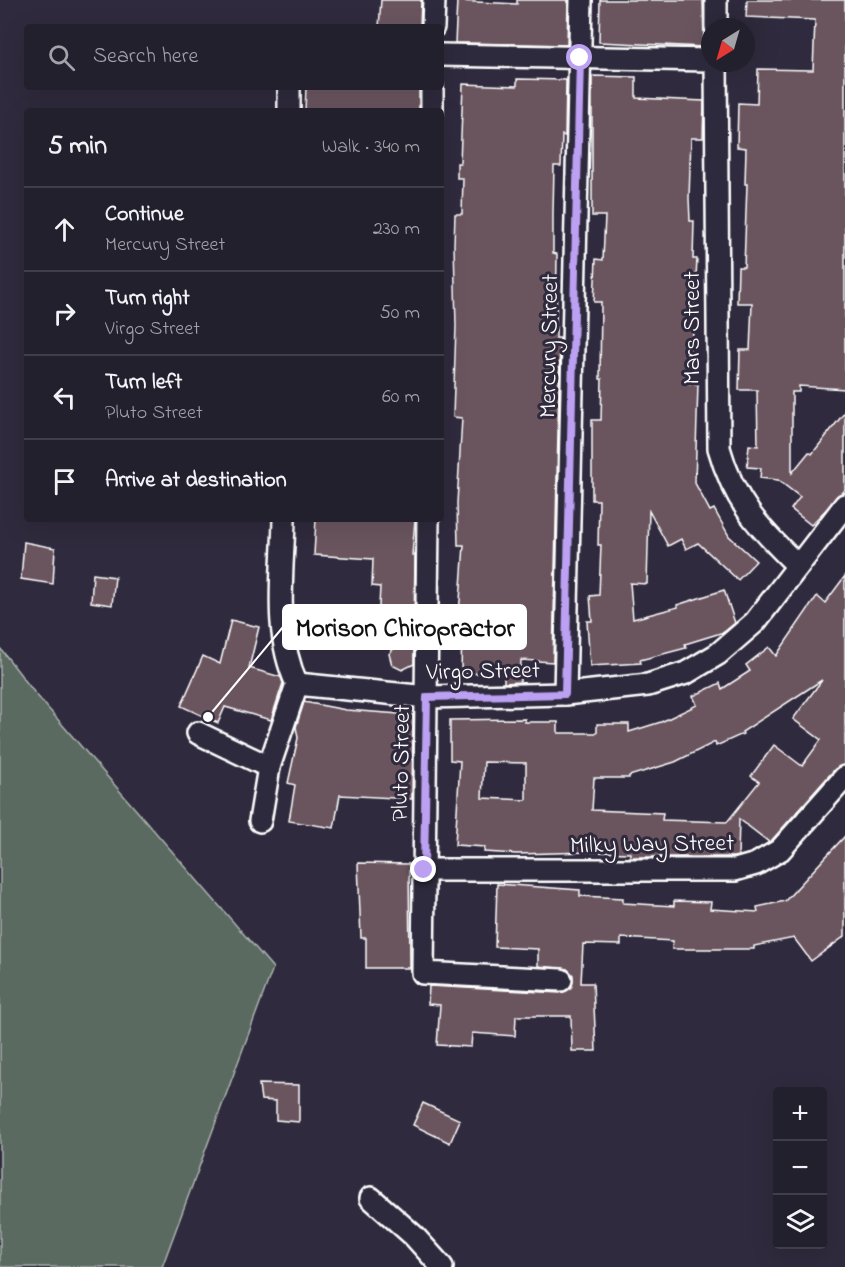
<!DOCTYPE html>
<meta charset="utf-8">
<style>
body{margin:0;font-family:"Indie Flower",sans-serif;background:#2f2d3a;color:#f1f3f6}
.controls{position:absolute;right:18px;bottom:18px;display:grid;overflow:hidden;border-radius:6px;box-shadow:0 6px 24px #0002}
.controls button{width:54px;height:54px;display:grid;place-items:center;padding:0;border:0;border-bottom:2px solid #403e4a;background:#23202e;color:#f1f3f6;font:30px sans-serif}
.compass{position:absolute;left:701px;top:18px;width:54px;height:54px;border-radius:50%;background:#23202e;box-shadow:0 6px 24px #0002;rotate:217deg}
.stop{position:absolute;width:18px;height:18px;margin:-14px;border:4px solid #bca0f2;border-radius:50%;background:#fff}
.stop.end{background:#bca0f2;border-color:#fff;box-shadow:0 2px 6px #0008}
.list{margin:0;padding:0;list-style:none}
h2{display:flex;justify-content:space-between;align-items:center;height:78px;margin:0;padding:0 24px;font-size:26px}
h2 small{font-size:20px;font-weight:400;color:#a3a3aa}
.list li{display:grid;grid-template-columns:39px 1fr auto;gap:18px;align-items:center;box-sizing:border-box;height:84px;padding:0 24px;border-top:2px solid #403e4a}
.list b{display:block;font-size:22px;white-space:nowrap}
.list p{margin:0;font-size:20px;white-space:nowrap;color:#a3a3aa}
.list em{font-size:20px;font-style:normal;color:#a3a3aa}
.icon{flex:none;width:33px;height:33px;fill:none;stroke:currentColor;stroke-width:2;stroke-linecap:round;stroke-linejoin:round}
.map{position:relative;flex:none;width:845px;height:1267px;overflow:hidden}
.search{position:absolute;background:#23202e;box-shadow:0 6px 24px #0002;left:24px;top:24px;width:420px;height:66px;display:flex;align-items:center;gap:15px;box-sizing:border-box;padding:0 21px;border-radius:6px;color:#a3a3aa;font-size:22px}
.panel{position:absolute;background:#23202e;box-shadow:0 6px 24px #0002;left:24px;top:108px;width:420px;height:414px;border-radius:6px}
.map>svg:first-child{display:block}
.green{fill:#5a6a61;stroke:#acb4b0;stroke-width:1.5}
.building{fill:#6b545e;stroke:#fff;stroke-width:1.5;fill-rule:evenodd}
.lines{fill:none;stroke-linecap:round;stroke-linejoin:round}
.minor-casing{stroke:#fff;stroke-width:26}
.minor{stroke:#2f2a3d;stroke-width:21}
.route{stroke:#bca0f2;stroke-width:8}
.labels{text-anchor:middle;stroke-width:6;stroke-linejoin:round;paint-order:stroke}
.street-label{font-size:24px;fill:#fff;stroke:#2f2a3d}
.leader{fill:none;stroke:#fff;stroke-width:2}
.callout-dot{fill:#fff;stroke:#2f2a3d;stroke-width:2}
.callout{fill:#fff;stroke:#fff;stroke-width:2}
.callout-label{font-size:26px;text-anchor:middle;font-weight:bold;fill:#111}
</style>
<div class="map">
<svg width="845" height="1267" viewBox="0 0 845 1267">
<rect width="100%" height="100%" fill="#2f2a3d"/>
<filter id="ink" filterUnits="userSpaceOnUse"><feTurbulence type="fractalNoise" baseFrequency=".0167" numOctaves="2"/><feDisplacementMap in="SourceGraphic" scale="12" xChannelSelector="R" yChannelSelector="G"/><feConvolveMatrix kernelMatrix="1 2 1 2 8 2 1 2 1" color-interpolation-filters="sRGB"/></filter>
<g filter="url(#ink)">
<polygon class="green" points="0,648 34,692 273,968 162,1267 0,1267"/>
<g class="building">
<polygon points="381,0 421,0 420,27 379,27"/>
<polygon points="517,0 568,0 567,45 455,43 457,1 517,4"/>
<polygon points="600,0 703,0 704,47 599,42"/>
<polygon points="747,0 845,0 845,389 799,386 799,392 792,392 792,473 809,452 812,454 845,412 845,490 811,525 791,509 800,497 778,480 760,478 761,468 747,467 749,445 758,446 757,390 739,390 740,350 750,350 752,303 737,303 738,267 744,267 747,184 745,184 746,148 737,147 738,103 757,104 758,69 813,70 815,20 746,17"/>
<polygon points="592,76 636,77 636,98 704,101 703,138 691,138 689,198 690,221 694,221 693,259 697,259 690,384 698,384 695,483 710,511 714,509 729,536 756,561 738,580 698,543 686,549 681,539 668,546 649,511 647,584 630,583 633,619 678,607 677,605 724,590 735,623 724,632 685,644 686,648 640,660 641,663 590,666 587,621 592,621 590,596 599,595 601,545 598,545 599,500 592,500 592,420 601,420 602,379 600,379 601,302 594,302 596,259 603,260 605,216 592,216"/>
<polygon points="517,79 566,80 565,136 562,135 561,166 554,166 553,213 553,253 557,254 556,338 560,338 553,662 521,660 520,682 504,683 504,674 461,673 462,629 458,628 464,545 458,545 457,503 462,418 453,417 456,326 454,245 455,214 462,214 463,178 457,178 457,163 460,163 463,84 517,86"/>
<polygon points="306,87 419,87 419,111 305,111"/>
<polygon points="316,519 415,519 412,555 415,555 414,627 378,625 380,587 372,586 373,559 314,555"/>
<polygon points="24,542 55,548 53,584 21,579"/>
<polygon points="93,574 115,577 112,605 91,602"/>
<path d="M845,576V765L835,769L772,840L769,842L739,819L738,856L733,857H630V853L590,852L517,854L484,852L485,847L455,845L460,761L450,760V720L525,719V722H558V733H597V724H629V732L661,722L697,705L693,696L720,683L722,689L750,671L746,665L769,647L776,656L817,596L825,603ZM822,680L793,719L821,740L802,766L774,745L751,776L759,782L727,822L662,820L663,813L592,810L594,778H629V776L675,762L715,742L716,746L743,734L742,732ZM484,762L526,763V800L482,798Z"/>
<polygon points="231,620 259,627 249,668 281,677 283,683 271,720 225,707 218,723 181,706 203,656 220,664"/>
<polygon points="405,636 414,650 414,664 402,670 392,665 389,654"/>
<polygon points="304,702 346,710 413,715 412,799 340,795 334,828 289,821 295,785 288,783 298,738 296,727"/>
<polygon points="845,836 845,936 811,961 794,938 754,946 754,949 672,949 673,941 621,938 621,945 583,944 581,983 593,983 596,1051 572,1051 571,1016 516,1016 515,1036 472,1033 471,1047 437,1045 440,1005 428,1004 429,986 560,993 572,986 573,975 567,969 538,966 538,949 495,947 497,884 580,890 580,896 623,898 623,903 674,906 674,901 711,902 710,909 758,912 757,907 785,901"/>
<polygon points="358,863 409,864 410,968 366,968 366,938 361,938"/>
<polygon points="259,1084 299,1085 299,1122 276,1120 276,1101 261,1100"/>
<polygon points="423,1103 460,1120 450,1143 413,1125"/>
</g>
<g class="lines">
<defs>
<g id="minor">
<polyline points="433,27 434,0"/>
<polyline points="716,27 716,0"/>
<polyline points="441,55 710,60"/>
<path d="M716,63L719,448C734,502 759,528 798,566"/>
<polyline points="289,111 289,87"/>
<polyline points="432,111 432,87"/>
<path d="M284,519C283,574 273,633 297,684"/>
<polyline points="428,519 423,973 561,980"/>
<polyline points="297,684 427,697 565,694 648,685 686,673 718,654 755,622 845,505"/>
<polyline points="565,694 581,0"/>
<polyline points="198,733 269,767"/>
<polyline points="260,821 269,767 297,684"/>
<polyline points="424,870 735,870 756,864 780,850 845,777"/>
<polyline points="371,1198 414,1236 442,1267"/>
</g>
</defs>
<use href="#minor" class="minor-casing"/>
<use href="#minor" class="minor"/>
</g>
</g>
<g class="lines" filter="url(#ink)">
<polyline class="route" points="424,870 427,697 565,694 580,58"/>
</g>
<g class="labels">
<g class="street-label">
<text transform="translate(691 328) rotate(-90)" y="8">Mars Street</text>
<text transform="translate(548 346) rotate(-89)" y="8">Mercury Street</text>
<text transform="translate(483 670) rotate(-1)" y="8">Virgo Street</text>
<text transform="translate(400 763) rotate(-89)" y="8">Pluto Street</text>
<text transform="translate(652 843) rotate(-1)" y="8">Milky Way Street</text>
</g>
</g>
<path class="leader" d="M208 717L283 627"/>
<circle class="callout-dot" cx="208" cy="717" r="6"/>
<rect class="callout" x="283" y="605" width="243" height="44" rx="6"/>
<g class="callout-label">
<text x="405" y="636">Morison Chiropractor</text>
</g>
</svg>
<div class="controls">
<button>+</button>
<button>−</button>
<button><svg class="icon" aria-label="layers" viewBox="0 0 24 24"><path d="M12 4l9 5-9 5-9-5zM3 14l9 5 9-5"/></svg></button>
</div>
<svg class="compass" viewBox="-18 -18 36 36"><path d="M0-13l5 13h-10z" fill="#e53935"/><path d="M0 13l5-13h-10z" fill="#a3a3aa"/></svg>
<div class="stop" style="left:580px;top:58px"></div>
<div class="stop end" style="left:424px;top:870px"></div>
<div class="search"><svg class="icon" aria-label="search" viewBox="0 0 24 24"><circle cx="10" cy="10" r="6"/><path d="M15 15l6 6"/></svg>Search here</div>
<section class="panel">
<h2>5 min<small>Walk · 340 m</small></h2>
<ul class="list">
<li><svg class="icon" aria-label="ahead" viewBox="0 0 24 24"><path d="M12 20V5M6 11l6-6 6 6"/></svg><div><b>Continue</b><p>Mercury Street</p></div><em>230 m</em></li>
<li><svg class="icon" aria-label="right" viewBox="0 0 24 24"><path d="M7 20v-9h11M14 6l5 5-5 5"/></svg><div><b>Turn right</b><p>Virgo Street</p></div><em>50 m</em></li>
<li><svg class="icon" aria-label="left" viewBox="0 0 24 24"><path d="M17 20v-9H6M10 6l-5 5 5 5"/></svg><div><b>Turn left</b><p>Pluto Street</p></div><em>60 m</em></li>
<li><svg class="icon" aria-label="arrive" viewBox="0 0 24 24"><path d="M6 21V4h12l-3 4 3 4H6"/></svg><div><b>Arrive at destination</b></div></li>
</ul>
</section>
</div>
